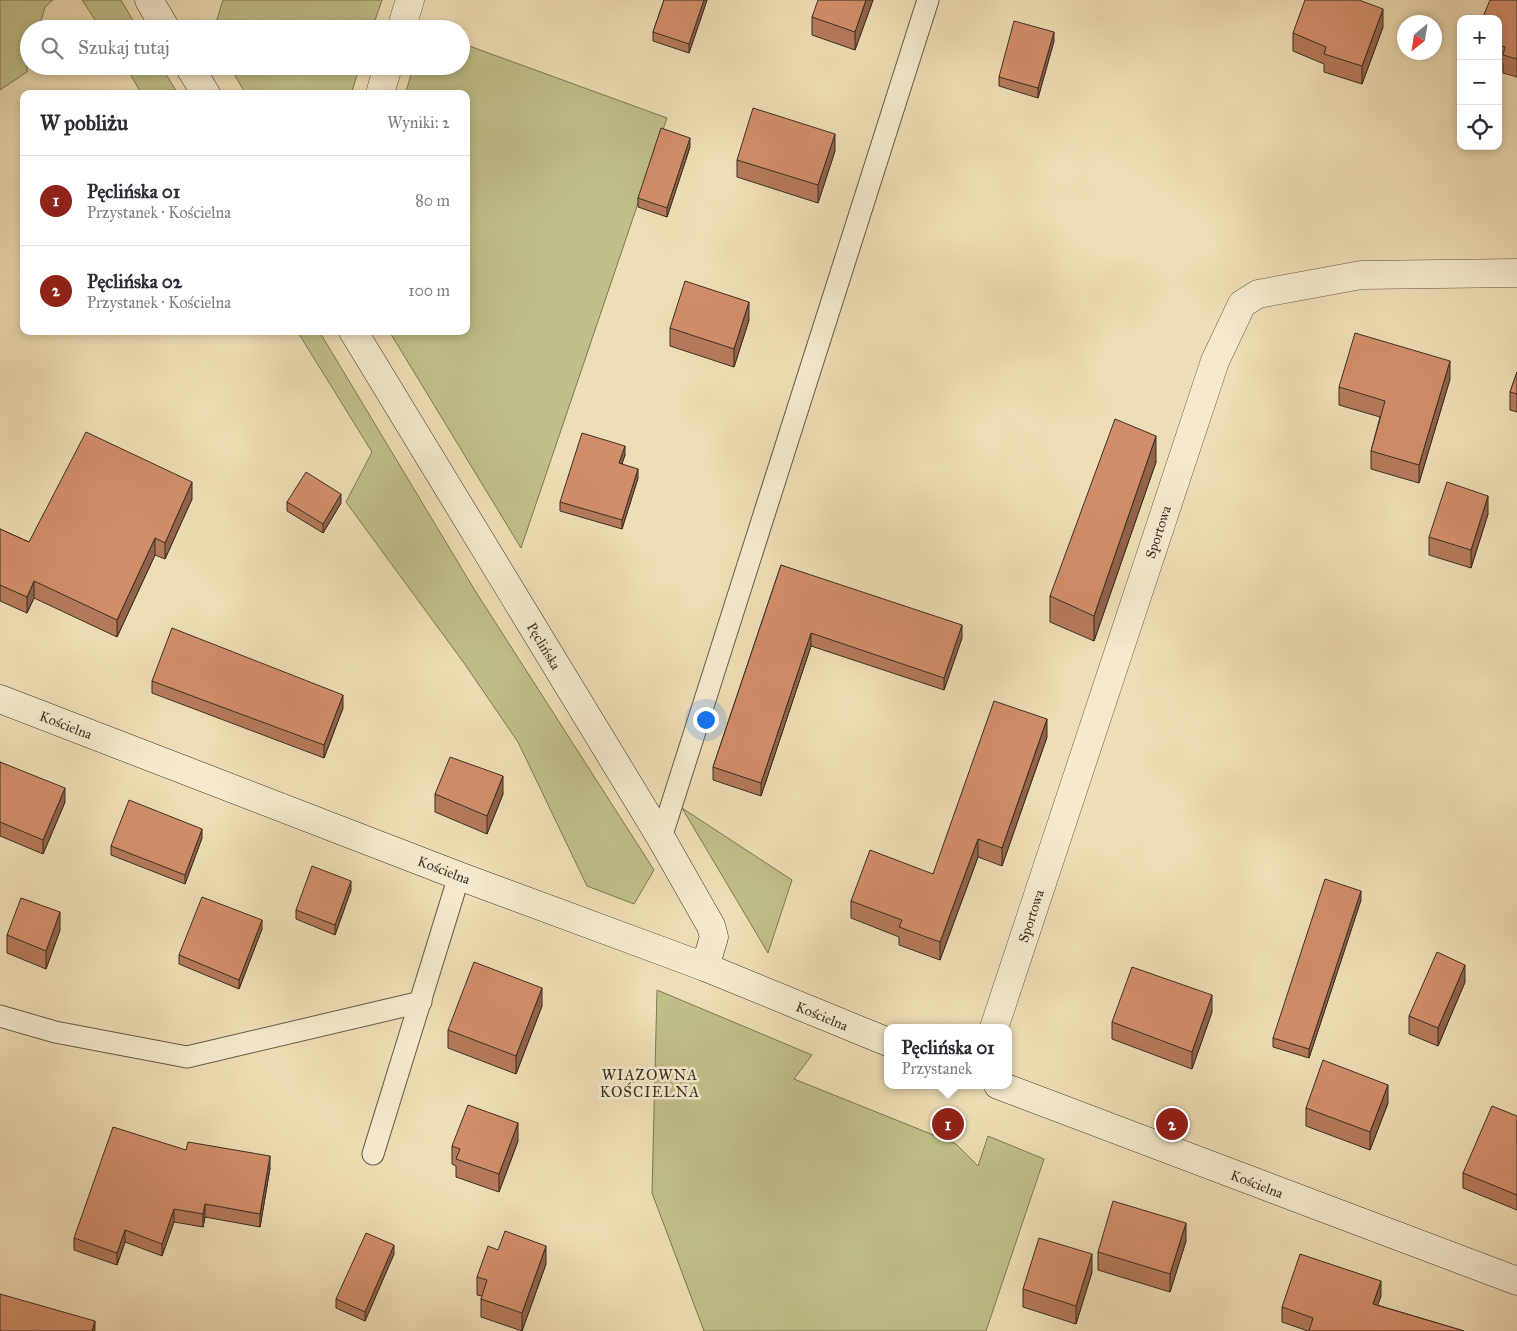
<!DOCTYPE html>
<html lang="pl">
<meta charset="utf-8">
<style>
body{margin:0;font-family:"IM FELL Great Primer",serif;background:#f2f2f3;color:#2b2b33}
.controls{position:absolute;right:15px;top:15px;display:grid;overflow:hidden;border-radius:10px;box-shadow:0 2px 8px #0003}
.controls button{width:45px;height:45px;display:grid;place-items:center;padding:0;border:0;border-bottom:1px solid #e1e1e2;background:#fff;color:#2b2b33;font:25px sans-serif}
.compass{position:absolute;left:1397px;top:15px;width:45px;height:45px;border-radius:50%;background:#fff;box-shadow:0 2px 8px #0003;rotate:210deg}
.you{position:absolute;left:705px;top:719px;width:18px;height:18px;margin:-12px;border:4px solid #fff;border-radius:50%;background:#1a73e8;box-shadow:0 0 0 8px #1a73e833}
.badge{display:grid;place-items:center;width:32px;height:32px;border-radius:50%;background:#8f2418;color:#fff;font-size:16px;font-weight:700}
.pin{position:absolute;translate:-50% -50%;border:2px solid #fff;box-shadow:0 1px 5px #0006}
.popup{position:absolute;left:884px;top:1024px;width:128px;height:65px;box-sizing:border-box;display:grid;place-content:center;border-radius:10px;background:#fff;filter:drop-shadow(0 1px 4px #0005);font-size:16px;white-space:nowrap;color:#7c7c81}
.popup b{font-size:19px;color:#2b2b33}
.popup::after{content:'';position:absolute;left:50%;top:100%;margin-left:-10px;border:10px solid transparent;border-top-color:#fff}
.list{margin:0;padding:0;list-style:none}
h2{display:flex;justify-content:space-between;align-items:center;height:65px;margin:0;padding:0 20px;font-size:21px}
h2 small{font-size:16px;font-weight:400;color:#7c7c81}
.list li{display:grid;grid-template-columns:32px 1fr auto;gap:15px;align-items:center;box-sizing:border-box;height:90px;padding:0 20px;border-top:1px solid #e1e1e2}
.list b{display:block;font-size:19px;white-space:nowrap}
.list p{margin:0;font-size:16px;white-space:nowrap;color:#7c7c81}
.list em{font-size:16px;font-style:normal;color:#7c7c81}
.icon{flex:none;width:28px;height:28px;fill:none;stroke:currentColor;stroke-width:2;stroke-linecap:round;stroke-linejoin:round}
.map{position:relative;flex:none;width:1517px;height:1331px;overflow:hidden}
.search{position:absolute;background:#fff;box-shadow:0 2px 8px #0003;left:20px;top:20px;width:450px;height:55px;display:flex;align-items:center;gap:12px;box-sizing:border-box;padding:0 18px;border-radius:28px;color:#7c7c81;font-size:19px}
.panel{position:absolute;background:#fff;box-shadow:0 2px 8px #0003;left:20px;top:90px;width:450px;height:245px;border-radius:10px}
.map>svg:first-child{display:block}
.green{fill:#c0bf88;stroke:#7c7756}
.lines{fill:none;stroke-linecap:round;stroke-linejoin:round}
.lane-casing{stroke:#665b49;stroke-width:23}
.street-casing{stroke:#665b49;stroke-width:29}
.secondary-casing{stroke:#392f25;stroke-width:29}
.lane{stroke:#f5eacf;stroke-width:21}
.street{stroke:#f5eacf;stroke-width:28}
.secondary{stroke:#f5eacf;stroke-width:28}
.wall{fill:#b57a5b;stroke:#392f25}
.shaded-wall{fill:#93634a;stroke:#392f25}
.building{fill:#d28e6a;stroke:#392f25}
.labels{text-anchor:middle;stroke-width:5;stroke-linejoin:round;paint-order:stroke}
.street-label{font-size:14px;fill:#392f25;stroke:#f5eacf}
.neighbourhood-label{font-size:15px;letter-spacing:1px;fill:#392f25;stroke:#f5eacf}
</style>
<div class="map">
<svg width="1517" height="1331" viewBox="0 0 1517 1331">
<rect width="100%" height="100%" fill="#efdeb5"/>
<filter id="stains"><feTurbulence type="fractalNoise" baseFrequency=".004" numOctaves="4"/><feColorMatrix values="0 0 0 0 .2 0 0 0 0 .09 0 0 0 0 .02 0 0 0 .5 -.17"/></filter>
<radialGradient id="worn" r=".72"><stop offset=".6" stop-color="#630" stop-opacity="0"/><stop offset="1" stop-color="#630" stop-opacity=".3"/></radialGradient>
<g class="green">
<polygon points="0,0 53,0 45,7 39,29 29,29 27,72 0,90"/>
<polygon points="82,0 121,0 138,29 101,29"/>
<polygon points="223,0 382,0 372,29 214,29"/>
<polygon points="461,43 667,118 521,548 389,331 466,331 466,94 405,94 414,66 461,66"/>
<polygon points="125,66 161,66 178,94 142,94"/>
<polygon points="229,66 360,66 351,94 246,94"/>
<polygon points="297,331 319,331 474,589 654,870 634,904 587,886 518,742 464,663 346,502 372,452"/>
<polygon points="682,808 792,880 768,953"/>
<polygon points="657,990 812,1055 794,1079 956,1144 978,1166 988,1136 1044,1159 986,1331 704,1331 652,1193"/>
</g>
<g class="lines">
<defs>
<g id="lane">
<polyline points="661,838 928,0"/>
<polyline points="0,1016 55,1032 187,1057 421,1002"/>
<polyline points="373,1154 459,876"/>
</g>
<g id="street">
<polyline points="401,29 410,0"/>
<polyline points="380,94 388,66"/>
<polyline points="994,1028 1215,361 1242,304 1258,294 1361,275 1517,273"/>
</g>
<g id="secondary">
<polyline points="149,0 166,29"/>
<polyline points="189,66 206,94"/>
<polyline points="353,331 661,838 711,926 714,937 705,967"/>
<polyline points="0,699 459,876 705,967 888,1042"/>
<polyline points="998,1085 1517,1281"/>
</g>
</defs>
<use href="#lane" class="lane-casing"/>
<use href="#street" class="street-casing"/>
<use href="#secondary" class="secondary-casing"/>
<use href="#lane" class="lane"/>
<use href="#street" class="street"/>
<use href="#secondary" class="secondary"/>
</g>
<g class="wall">
<polygon points="664,0 707,0 689,53 653,41 653,32"/>
<polygon points="873,0 855,50 812,35 812,17"/>
<polygon points="1517,1 1517,77 1503,73 1503,64 1498,62 1498,19"/>
<polygon points="1383,27 1362,84 1324,72 1324,64 1293,51 1293,33"/>
<polygon points="1054,41 1038,98 999,86 999,77"/>
<polygon points="690,147 667,217 638,207 638,198"/>
<polygon points="835,151 818,203 737,177 737,160"/>
<polygon points="749,320 734,367 670,346 670,328"/>
<polygon points="1517,372 1517,412 1510,410 1510,392"/>
<polygon points="1450,379 1419,483 1371,469 1371,451 1380,417 1339,405 1339,387"/>
<polygon points="625,455 622,463 638,478 622,529 560,511 560,502"/>
<polygon points="1156,462 1094,641 1050,622 1050,596"/>
<polygon points="192,499 165,559 155,555 117,637 34,598 27,613 0,601 0,529 29,542"/>
<polygon points="287,502 341,503 323,533 287,511"/>
<polygon points="1488,514 1471,568 1429,555 1429,537"/>
<polygon points="781,565 962,638 944,690 811,646 761,796 713,780 713,767"/>
<polygon points="152,681 343,708 324,758 152,693"/>
<polygon points="1047,737 1002,866 978,857 940,960 899,945 899,937 851,918 851,901 933,874"/>
<polygon points="0,762 65,802 43,854 0,836"/>
<polygon points="435,794 503,794 487,834 435,812"/>
<polygon points="202,838 185,884 111,855 111,846"/>
<polygon points="351,890 335,935 296,919 296,910"/>
<polygon points="1361,900 1309,1058 1273,1047 1273,1038"/>
<polygon points="262,929 239,989 179,964 179,955"/>
<polygon points="60,930 46,969 7,953 7,935"/>
<polygon points="1465,982 1438,1046 1409,1034 1409,1016"/>
<polygon points="542,1006 516,1074 448,1048 448,1030"/>
<polygon points="1212,1012 1192,1069 1112,1039 1112,1022"/>
<polygon points="1388,1103 1370,1150 1306,1126 1306,1108"/>
<polygon points="1517,1116 1517,1210 1463,1188 1463,1173"/>
<polygon points="518,1141 499,1192 456,1177 456,1166 452,1164 452,1146"/>
<polygon points="186,1150 270,1168 260,1227 205,1217 203,1227 174,1222 162,1256 125,1242 117,1265 74,1250 74,1238"/>
<polygon points="1186,1241 1170,1292 1098,1270 1098,1252"/>
<polygon points="498,1250 546,1264 522,1331 481,1317 481,1299 482,1296 477,1295 477,1277"/>
<polygon points="394,1254 365,1321 336,1308 336,1299"/>
<polygon points="1092,1272 1076,1324 1023,1307 1023,1289"/>
<polygon points="1381,1296 1377,1305 1464,1331 1308,1331 1282,1322 1282,1307"/>
</g>
<g class="shaded-wall">
<polygon points="704,0 707,0 689,53 689,44"/>
<polygon points="866,0 873,0 855,50 855,32"/>
<polygon points="1383,9 1383,27 1362,84 1362,66"/>
<polygon points="1054,32 1054,41 1038,98 1038,88"/>
<polygon points="835,134 835,151 818,203 818,185"/>
<polygon points="690,138 690,147 667,217 667,208"/>
<polygon points="749,302 749,320 734,367 734,349"/>
<polygon points="1450,361 1450,379 1419,483 1419,465"/>
<polygon points="1156,436 1156,462 1094,641 1094,616"/>
<polygon points="625,446 625,455 619,472 619,463"/>
<polygon points="638,469 638,478 622,529 622,520"/>
<polygon points="192,482 192,499 165,559 165,543"/>
<polygon points="341,494 341,503 323,533 323,524"/>
<polygon points="1488,496 1488,514 1471,568 1471,550"/>
<polygon points="155,538 155,555 117,637 117,620"/>
<polygon points="34,581 34,598 27,613 27,597"/>
<polygon points="962,625 962,638 944,690 944,678"/>
<polygon points="811,633 811,646 761,796 761,783"/>
<polygon points="343,695 343,708 324,758 324,745"/>
<polygon points="1047,719 1047,737 1002,866 1002,848"/>
<polygon points="503,776 503,794 487,834 487,816"/>
<polygon points="65,788 65,802 43,854 43,840"/>
<polygon points="202,829 202,838 185,884 185,875"/>
<polygon points="978,839 978,857 940,960 940,942"/>
<polygon points="351,881 351,890 335,935 335,925"/>
<polygon points="1361,891 1361,900 1309,1058 1309,1049"/>
<polygon points="60,912 60,930 46,969 46,951"/>
<polygon points="262,920 262,929 239,989 239,980"/>
<polygon points="1465,965 1465,982 1438,1046 1438,1028"/>
<polygon points="542,988 542,1006 516,1074 516,1056"/>
<polygon points="1212,995 1212,1012 1192,1069 1192,1052"/>
<polygon points="1388,1085 1388,1103 1370,1150 1370,1132"/>
<polygon points="518,1123 518,1141 499,1192 499,1174"/>
<polygon points="270,1156 270,1168 260,1227 260,1214"/>
<polygon points="205,1204 205,1217 203,1227 203,1214"/>
<polygon points="174,1209 174,1222 162,1256 162,1244"/>
<polygon points="1186,1223 1186,1241 1170,1292 1170,1274"/>
<polygon points="125,1230 125,1242 117,1265 117,1253"/>
<polygon points="394,1245 394,1254 365,1321 365,1312"/>
<polygon points="546,1246 546,1264 522,1331 522,1313"/>
<polygon points="1092,1254 1092,1272 1076,1324 1076,1306"/>
<polygon points="1381,1281 1381,1296 1373,1319 1373,1304"/>
<polygon points="95,1321 95,1331 92,1331"/>
</g>
<g class="building">
<polygon points="664,0 704,0 689,44 653,32"/>
<polygon points="818,0 866,0 855,32 812,17"/>
<polygon points="1305,0 1359,0 1383,9 1362,66 1324,54 1326,47 1293,33"/>
<polygon points="1490,0 1515,0 1517,1 1517,59 1503,55 1505,47 1498,45 1498,19 1482,19"/>
<polygon points="1014,21 1054,32 1038,88 999,77"/>
<polygon points="753,108 835,134 818,185 737,160"/>
<polygon points="661,128 690,138 667,208 638,198"/>
<polygon points="685,281 749,302 734,349 670,328"/>
<polygon points="1355,333 1450,361 1419,465 1371,451 1385,401 1339,387"/>
<polygon points="1517,372 1517,394 1510,392"/>
<polygon points="1115,419 1156,436 1094,616 1050,596"/>
<polygon points="86,432 192,482 165,543 155,538 117,620 34,581 27,597 0,585 0,529 29,542"/>
<polygon points="582,433 625,446 619,463 638,469 622,520 560,502"/>
<polygon points="306,472 341,494 323,524 287,502"/>
<polygon points="1447,482 1488,496 1471,550 1429,537"/>
<polygon points="781,565 962,625 944,678 811,633 761,783 713,767"/>
<polygon points="172,628 343,695 324,745 152,681"/>
<polygon points="994,701 1047,719 1002,848 978,839 940,942 899,927 902,920 851,901 870,850 933,874"/>
<polygon points="450,757 503,776 487,816 435,794"/>
<polygon points="0,762 65,788 43,840 0,822"/>
<polygon points="129,800 202,829 185,875 111,846"/>
<polygon points="312,866 351,881 335,925 296,910"/>
<polygon points="1325,879 1361,891 1309,1049 1273,1038"/>
<polygon points="202,897 262,920 239,980 179,955"/>
<polygon points="21,898 60,912 46,951 7,935"/>
<polygon points="1437,952 1465,965 1438,1028 1409,1016"/>
<polygon points="474,962 542,988 516,1056 448,1030"/>
<polygon points="1132,967 1212,995 1192,1052 1112,1022"/>
<polygon points="1323,1060 1388,1085 1370,1132 1306,1108"/>
<polygon points="468,1105 518,1123 499,1174 456,1159 460,1149 452,1146"/>
<polygon points="1492,1106 1517,1116 1517,1195 1463,1173"/>
<polygon points="113,1127 186,1150 188,1142 270,1156 260,1214 205,1204 203,1214 174,1209 162,1244 125,1230 117,1253 74,1238"/>
<polygon points="1113,1201 1186,1223 1170,1274 1098,1252"/>
<polygon points="505,1231 546,1246 522,1313 481,1299 487,1280 477,1277 488,1246 498,1250"/>
<polygon points="366,1233 394,1245 365,1312 336,1299"/>
<polygon points="1039,1238 1092,1254 1076,1306 1023,1289"/>
<polygon points="1300,1254 1381,1281 1373,1304 1464,1331 1309,1331 1313,1318 1282,1307"/>
<polygon points="0,1294 95,1321 92,1331 0,1331"/>
</g>
<g class="labels">
<g class="street-label">
<text transform="translate(1158 532) rotate(-72)" y="5">Sportowa</text>
<text transform="translate(544 646) rotate(59)" y="5">Pęclińska</text>
<text transform="translate(66 725) rotate(21)" y="5">Kościelna</text>
<text transform="translate(444 870) rotate(21)" y="5">Kościelna</text>
<text transform="translate(1031 916) rotate(-72)" y="5">Sportowa</text>
<text transform="translate(822 1016) rotate(22)" y="5">Kościelna</text>
<text transform="translate(1257 1184) rotate(21)" y="5">Kościelna</text>
</g>
<g class="neighbourhood-label">
<text x="650" y="1080">WIĄZOWNA<tspan x="650" dy="17">KOŚCIELNA</tspan></text>
</g>
</g>
<rect width="100%" height="100%" filter="url(#stains)"/>
<rect width="100%" height="100%" fill="url(#worn)"/>
</svg>
<div class="controls">
<button>+</button>
<button>−</button>
<button><svg class="icon" aria-label="locate" viewBox="0 0 24 24"><circle cx="12" cy="12" r="6"/><path d="M12 2v4M12 18v4M2 12h4M18 12h4"/></svg></button>
</div>
<svg class="compass" viewBox="-18 -18 36 36"><path d="M0-13l5 13h-10z" fill="#e53935"/><path d="M0 13l5-13h-10z" fill="#7c7c81"/></svg>
<div class="you"></div>
<div class="pin badge" style="left:948px;top:1124px">1</div>
<div class="popup"><b>Pęclińska 01</b>Przystanek</div>
<div class="pin badge" style="left:1172px;top:1124px">2</div>
<div class="search"><svg class="icon" aria-label="search" viewBox="0 0 24 24"><circle cx="10" cy="10" r="6"/><path d="M15 15l6 6"/></svg>Szukaj tutaj</div>
<section class="panel">
<h2>W pobliżu<small>Wyniki: 2</small></h2>
<ul class="list">
<li><span class="badge">1</span><div><b>Pęclińska 01</b><p>Przystanek · Kościelna</p></div><em>80 m</em></li>
<li><span class="badge">2</span><div><b>Pęclińska 02</b><p>Przystanek · Kościelna</p></div><em>100 m</em></li>
</ul>
</section>
</div>
